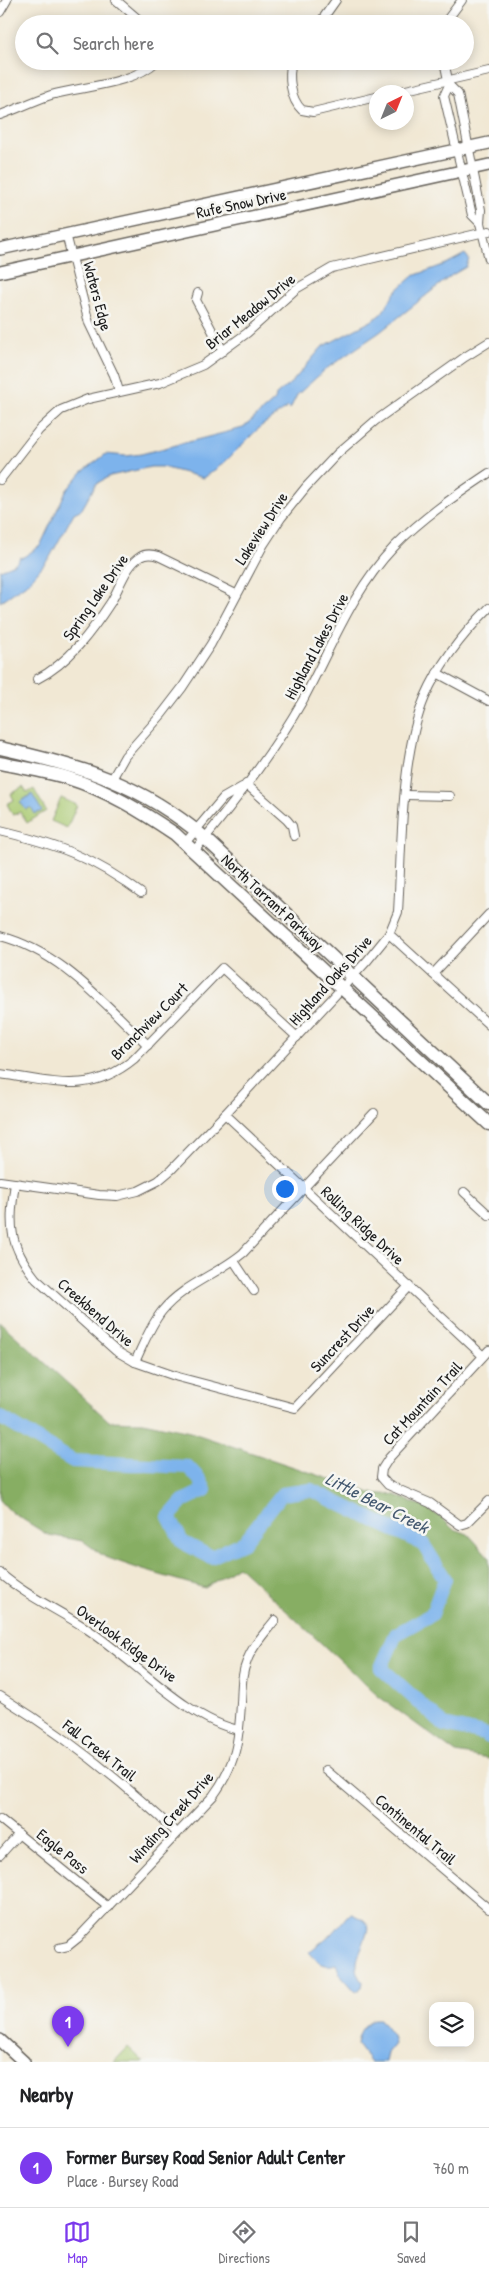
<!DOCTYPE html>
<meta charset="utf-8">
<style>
body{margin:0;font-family:"Patrick Hand",sans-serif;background:#f6f6f6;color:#202124}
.controls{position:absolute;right:15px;bottom:15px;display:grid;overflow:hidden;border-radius:10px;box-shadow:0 2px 12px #0003}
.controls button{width:45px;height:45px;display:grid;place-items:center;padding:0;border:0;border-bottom:1px solid #e0e0e0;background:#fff;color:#202124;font:25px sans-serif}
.compass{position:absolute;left:369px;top:85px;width:45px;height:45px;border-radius:50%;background:#fff;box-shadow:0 2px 12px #0003;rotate:43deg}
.you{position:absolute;left:284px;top:1188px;width:18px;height:18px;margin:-12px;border:4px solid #fff;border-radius:50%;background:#1a73e8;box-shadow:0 0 0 8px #1a73e833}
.badge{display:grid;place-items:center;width:32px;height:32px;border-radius:50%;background:#7c3aed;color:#fff;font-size:16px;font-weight:700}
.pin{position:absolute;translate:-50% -41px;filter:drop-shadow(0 1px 2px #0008)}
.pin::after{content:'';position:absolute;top:26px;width:18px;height:15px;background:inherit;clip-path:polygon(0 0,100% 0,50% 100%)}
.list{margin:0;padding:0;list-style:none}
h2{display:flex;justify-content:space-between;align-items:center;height:65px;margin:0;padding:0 20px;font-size:21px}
h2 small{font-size:16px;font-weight:400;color:#757577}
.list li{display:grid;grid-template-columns:32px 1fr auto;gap:15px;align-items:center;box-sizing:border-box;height:80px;padding:0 20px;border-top:1px solid #e0e0e0}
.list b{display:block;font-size:19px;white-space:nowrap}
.list p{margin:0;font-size:16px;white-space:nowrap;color:#757577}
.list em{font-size:16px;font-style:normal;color:#757577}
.icon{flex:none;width:28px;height:28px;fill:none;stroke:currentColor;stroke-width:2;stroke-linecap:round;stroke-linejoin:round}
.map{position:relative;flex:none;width:489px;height:2062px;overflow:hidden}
.search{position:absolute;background:#fff;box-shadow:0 2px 12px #0003;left:15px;right:15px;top:15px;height:55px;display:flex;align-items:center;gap:12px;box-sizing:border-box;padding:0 18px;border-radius:28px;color:#757577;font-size:19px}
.sheet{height:145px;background:#fff}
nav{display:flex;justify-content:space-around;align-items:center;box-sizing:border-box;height:70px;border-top:1px solid #e0e0e0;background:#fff;font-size:14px;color:#757577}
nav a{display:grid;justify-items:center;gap:2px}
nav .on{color:#7c3aed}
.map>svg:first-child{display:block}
.green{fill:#aaca72;stroke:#637347}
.forest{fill:#87ae64;stroke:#526540}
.water{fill:#7db3ec;stroke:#4c6884}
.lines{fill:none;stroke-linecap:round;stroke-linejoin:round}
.river{stroke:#7db3ec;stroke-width:14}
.street-casing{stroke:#67635c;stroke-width:10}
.secondary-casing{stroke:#67635c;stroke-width:14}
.primary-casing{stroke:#67635c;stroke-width:15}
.street{stroke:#fff;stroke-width:8}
.secondary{stroke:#fff;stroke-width:11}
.primary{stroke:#fff;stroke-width:12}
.labels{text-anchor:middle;stroke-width:5;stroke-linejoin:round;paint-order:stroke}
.street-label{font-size:16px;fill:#1c1c1c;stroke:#f6f6f2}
.water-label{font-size:18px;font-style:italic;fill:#43586f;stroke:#f6f6f2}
</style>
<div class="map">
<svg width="489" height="2062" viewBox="0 0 489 2062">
<rect width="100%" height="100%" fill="#f6f6f2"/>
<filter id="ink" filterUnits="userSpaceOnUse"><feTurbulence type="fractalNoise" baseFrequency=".02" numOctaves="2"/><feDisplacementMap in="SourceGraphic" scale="10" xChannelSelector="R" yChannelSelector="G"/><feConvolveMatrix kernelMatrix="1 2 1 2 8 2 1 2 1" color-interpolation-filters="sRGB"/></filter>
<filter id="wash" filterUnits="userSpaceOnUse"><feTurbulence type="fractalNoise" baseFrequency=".0096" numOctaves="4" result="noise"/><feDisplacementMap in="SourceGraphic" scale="20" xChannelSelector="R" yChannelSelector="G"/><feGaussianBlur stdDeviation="1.12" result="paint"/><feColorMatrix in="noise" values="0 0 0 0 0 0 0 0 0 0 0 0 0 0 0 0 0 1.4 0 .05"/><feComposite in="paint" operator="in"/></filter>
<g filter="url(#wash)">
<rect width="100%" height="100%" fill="#f1e8d4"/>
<g class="green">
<polygon points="23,787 27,793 34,789 46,811 27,823 20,812 13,815 7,804 14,800 11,794"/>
<polygon points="61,798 77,805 67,828 51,821"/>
<polygon points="128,2047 144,2062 114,2062"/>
</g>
<polygon class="forest" points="0,1322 109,1421 143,1422 190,1432 371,1493 395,1495 426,1508 442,1518 453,1529 468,1534 489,1557 489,1759 456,1753 378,1696 238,1566 205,1588 143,1570 105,1557 83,1541 48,1535 11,1512 0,1500"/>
<g class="water">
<path d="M465,254L469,259L466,267L452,275L380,332L326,369L297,395L290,409L288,407L260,427L224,463L204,478L162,467H151L110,476L101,481L96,484L82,509L74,513L50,557L29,582L0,602V570C7,567 17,565 20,557L22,558L40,546L66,491L82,472L106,454L126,456L141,454L243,428L275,400L276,395L293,381L322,347L373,320L382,313L396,291L413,276L446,264Z"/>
<polygon points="32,794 42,811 35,814 31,807 26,810 20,802"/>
<path d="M352,1914L364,1920L368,1925C367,1947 347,1961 363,1982L362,1987L356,1992L339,1973L336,1964C323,1968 318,1962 309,1952L335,1931L347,1916Z"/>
<path d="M373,2019H380L392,2035L394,2044L387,2053L385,2062H370L357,2045C358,2033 362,2026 373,2019Z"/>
</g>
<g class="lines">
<polyline class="river" points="0,1417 73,1461 188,1467 200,1480 205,1490 183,1501 169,1517 182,1542 211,1557 244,1542 282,1494 311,1490 423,1544 445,1579 432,1614 396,1634 381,1668 444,1725 484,1734 489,1737"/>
</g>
</g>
<g filter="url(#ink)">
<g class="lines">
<defs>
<g id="street">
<polyline points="116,0 144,24"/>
<polyline points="0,12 7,0"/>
<polyline points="319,24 336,0"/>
<polyline points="444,24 462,0"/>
<path d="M292,61C288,76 290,99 302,110L313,112L376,97"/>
<polyline points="444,61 449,85 458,94 481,210 480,223 489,259"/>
<polyline points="449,85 444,96 472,215 480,223"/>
<polyline points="397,92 489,71"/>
<path d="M0,115C17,109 33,101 51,95C83,86 132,85 157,61"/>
<polyline points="66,234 89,323 114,375 119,391"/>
<polyline points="198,293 196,300 223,351"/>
<polyline points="0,480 39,430 61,410 88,399 160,383 203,365 247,333 296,289 332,268 489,231"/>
<polyline points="437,673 489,701"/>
<path d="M37,679C69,663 92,631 111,602C119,589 126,565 140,557C146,553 152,554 158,556L236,594"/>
<polyline points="112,779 125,756 162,714 182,688 211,644 264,544 281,518 306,487 338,453 375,421 465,357 489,342"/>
<polyline points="246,784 287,820 292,826 294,836"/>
<polyline points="406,795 450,796"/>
<path d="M0,831C59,845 92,857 141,893"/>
<polyline points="185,843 223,798 242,787"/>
<path d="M194,851C232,806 274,751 303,700C331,648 352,591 394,547C422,518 456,495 489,473"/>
<polyline points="389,934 489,1025"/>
<path d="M0,936C62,952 103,1003 148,1045"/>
<polyline points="433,974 489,914"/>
<path d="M0,1074C53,1081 89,1096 134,1059L222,968L297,1037"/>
<polyline points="225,1114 483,1356"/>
<path d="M0,1181L99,1195L117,1196L138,1191L158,1181L171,1170L225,1114L367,961L389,934L398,912C402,848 400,756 425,697C440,662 463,634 489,608"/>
<path d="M15,1183C9,1225 8,1244 36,1279L116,1351L135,1362L178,1377L295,1408L409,1286"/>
<polyline points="464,1192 489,1215"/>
<polyline points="234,1261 254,1291"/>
<polyline points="489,1350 389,1458 382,1469 381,1477 388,1485 430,1503 460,1525 467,1523 489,1501"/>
<path d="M135,1362C143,1345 150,1326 162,1311C183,1285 218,1274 243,1253L374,1113"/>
<path d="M0,1573C26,1596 59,1610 87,1629C133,1659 187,1720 239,1730"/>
<path d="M0,1696C64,1735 123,1782 177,1833"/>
<polyline points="326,1770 489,1909"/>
<polyline points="0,1819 108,1907"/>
<polyline points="0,1855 19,1834"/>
<path d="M59,1948L68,1946L78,1938L213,1796C236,1765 239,1740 241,1703C242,1688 241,1675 247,1661C252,1646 265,1633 275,1620"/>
</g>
<g id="secondary">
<polyline points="0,249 489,143"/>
<polyline points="0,272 489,165"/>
<polyline points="0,2040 24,2062"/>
</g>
<g id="primary">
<path d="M0,748C81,766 140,783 205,838L489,1104"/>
<path d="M0,763C23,768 46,771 68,778C107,790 141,811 175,834L489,1124"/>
</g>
</defs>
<use href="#street" class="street-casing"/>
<use href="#secondary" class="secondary-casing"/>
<use href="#primary" class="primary-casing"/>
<use href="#street" class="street"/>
<use href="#secondary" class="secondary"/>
<use href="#primary" class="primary"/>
</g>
</g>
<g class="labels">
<g class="street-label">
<text transform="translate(241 203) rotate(-12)" y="6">Rufe Snow Drive</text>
<text transform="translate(98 296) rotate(75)" y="6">Waters Edge</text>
<text transform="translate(250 311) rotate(-39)" y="6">Briar Meadow Drive</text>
<text transform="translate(261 528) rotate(-57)" y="6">Lakeview Drive</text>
<text transform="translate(95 597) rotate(-55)" y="6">Spring Lake Drive</text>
<text transform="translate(316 646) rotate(-62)" y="6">Highland Lakes Drive</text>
<text transform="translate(273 902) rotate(43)" y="6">North Tarrant Parkway</text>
<text transform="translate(330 980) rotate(-48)" y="6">Highland Oaks Drive</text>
<text transform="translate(149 1021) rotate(-45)" y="6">Branchview Court</text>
<text transform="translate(363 1225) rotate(43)" y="6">Rolling Ridge Drive</text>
<text transform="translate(96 1312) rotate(41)" y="6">Creekbend Drive</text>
<text transform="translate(342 1338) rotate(-47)" y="6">Suncrest Drive</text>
<text transform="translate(422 1403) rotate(-47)" y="6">Cat Mountain Trail</text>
<text transform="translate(127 1643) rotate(36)" y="6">Overlook Ridge Drive</text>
<text transform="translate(100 1750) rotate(38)" y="6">Fall Creek Trail</text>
<text transform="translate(171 1817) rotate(-48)" y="6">Winding Creek Drive</text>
<text transform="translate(416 1829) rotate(40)" y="6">Continental Trail</text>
<text transform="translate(63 1851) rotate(39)" y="6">Eagle Pass</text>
</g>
<g class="water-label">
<text transform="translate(377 1503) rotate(27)" y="6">Little Bear Creek</text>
</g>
</g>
</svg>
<div class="controls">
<button><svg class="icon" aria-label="layers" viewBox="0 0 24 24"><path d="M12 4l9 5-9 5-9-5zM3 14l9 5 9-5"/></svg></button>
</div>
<svg class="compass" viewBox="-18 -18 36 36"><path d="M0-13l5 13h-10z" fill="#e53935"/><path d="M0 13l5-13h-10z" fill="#757577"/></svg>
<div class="you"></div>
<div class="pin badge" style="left:68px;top:2047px">1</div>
<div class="search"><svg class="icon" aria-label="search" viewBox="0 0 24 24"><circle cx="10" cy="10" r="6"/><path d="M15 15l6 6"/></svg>Search here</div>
</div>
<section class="sheet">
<h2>Nearby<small></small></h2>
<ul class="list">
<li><span class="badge">1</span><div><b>Former Bursey Road Senior Adult Center</b><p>Place · Bursey Road</p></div><em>760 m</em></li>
</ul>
</section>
<nav>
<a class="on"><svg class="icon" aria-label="map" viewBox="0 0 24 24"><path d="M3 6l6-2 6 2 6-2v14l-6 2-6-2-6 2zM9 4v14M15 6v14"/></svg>Map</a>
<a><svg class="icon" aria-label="directions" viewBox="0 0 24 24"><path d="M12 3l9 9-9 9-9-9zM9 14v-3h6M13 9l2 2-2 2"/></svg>Directions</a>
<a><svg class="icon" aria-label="saved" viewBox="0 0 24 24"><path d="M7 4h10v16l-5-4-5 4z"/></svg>Saved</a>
</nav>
